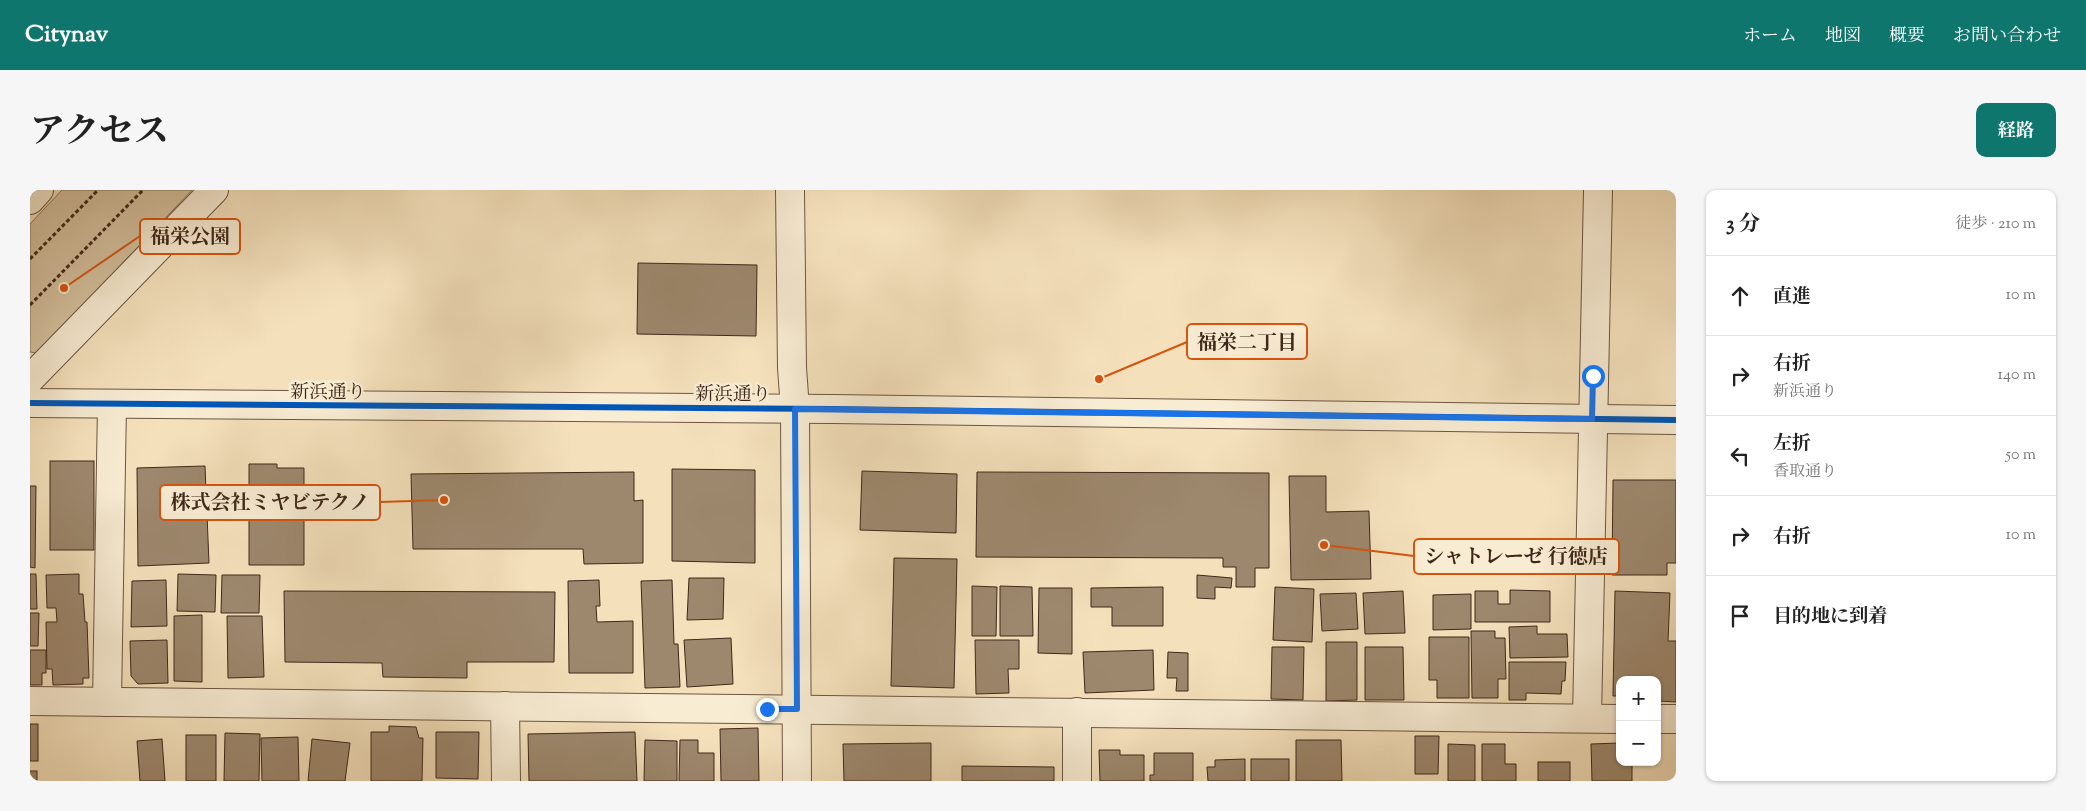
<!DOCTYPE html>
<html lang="ja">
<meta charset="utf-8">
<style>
body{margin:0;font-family:"Sorts Mill Goudy","Noto Serif JP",serif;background:#f6f6f6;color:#222}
.controls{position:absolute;right:15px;bottom:15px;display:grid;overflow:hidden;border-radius:10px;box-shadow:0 1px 4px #0004}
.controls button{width:45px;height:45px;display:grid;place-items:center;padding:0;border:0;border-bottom:1px solid #e0e0e0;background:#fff;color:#222;font:25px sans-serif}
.stop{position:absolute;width:15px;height:15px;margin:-11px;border:4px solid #1a73e8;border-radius:50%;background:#fff}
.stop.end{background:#1a73e8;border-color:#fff;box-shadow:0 1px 5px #0008}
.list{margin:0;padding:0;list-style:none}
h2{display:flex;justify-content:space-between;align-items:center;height:65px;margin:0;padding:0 20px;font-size:21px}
h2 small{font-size:16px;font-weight:400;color:#767676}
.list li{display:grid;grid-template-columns:32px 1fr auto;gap:15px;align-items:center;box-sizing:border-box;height:80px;padding:0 20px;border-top:1px solid #e0e0e0}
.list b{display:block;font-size:19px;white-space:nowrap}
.list p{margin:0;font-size:16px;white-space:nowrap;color:#767676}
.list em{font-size:16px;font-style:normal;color:#767676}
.icon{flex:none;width:28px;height:28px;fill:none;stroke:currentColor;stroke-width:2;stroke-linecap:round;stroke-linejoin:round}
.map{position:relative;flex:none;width:1646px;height:591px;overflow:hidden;border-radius:10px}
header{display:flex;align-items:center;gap:30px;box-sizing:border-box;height:70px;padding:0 25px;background:#0f766e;color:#fff}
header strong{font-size:24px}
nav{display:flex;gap:28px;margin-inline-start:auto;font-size:18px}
.intro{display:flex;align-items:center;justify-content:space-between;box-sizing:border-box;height:120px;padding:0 30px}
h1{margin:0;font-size:35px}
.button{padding:12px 22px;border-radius:10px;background:#0f766e;color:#fff;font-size:18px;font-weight:700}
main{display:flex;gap:30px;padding:0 30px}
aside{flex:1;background:#fff;border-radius:10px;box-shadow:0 1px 4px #0004}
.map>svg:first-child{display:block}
.green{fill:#d5c2a0;stroke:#8a755d}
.building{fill:#9d886e;stroke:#3f281a}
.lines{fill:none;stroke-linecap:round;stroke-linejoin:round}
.minor-casing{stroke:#6c5642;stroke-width:30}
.tertiary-casing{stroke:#6c5642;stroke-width:30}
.path{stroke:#3f281a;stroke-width:3;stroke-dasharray:4 2.5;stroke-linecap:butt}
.minor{stroke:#f8ecd3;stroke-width:28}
.tertiary{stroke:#f8ecd3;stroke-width:28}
.cycleway-casing{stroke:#f8ecd3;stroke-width:9}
.cycleway{stroke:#0057b8;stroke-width:6}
.route{stroke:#1a73e8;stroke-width:6}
.labels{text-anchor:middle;stroke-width:5;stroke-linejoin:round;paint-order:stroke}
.street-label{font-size:19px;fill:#3f281a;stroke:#f8ecd3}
.leader{fill:none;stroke:#d7540d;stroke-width:2}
.callout-dot{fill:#d7540d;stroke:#f8ecd3;stroke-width:2}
.callout{fill:#f8ecd3;stroke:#d7540d;stroke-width:2}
.callout-label{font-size:20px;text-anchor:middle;font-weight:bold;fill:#3f281a}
</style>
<header>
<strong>Citynav</strong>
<nav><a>ホーム</a><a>地図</a><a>概要</a><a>お問い合わせ</a></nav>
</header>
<div class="intro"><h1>アクセス</h1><a class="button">経路</a></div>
<main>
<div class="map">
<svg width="1646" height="591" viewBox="0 0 1646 591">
<rect width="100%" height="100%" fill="#f4e1bc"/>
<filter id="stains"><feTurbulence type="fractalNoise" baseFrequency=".004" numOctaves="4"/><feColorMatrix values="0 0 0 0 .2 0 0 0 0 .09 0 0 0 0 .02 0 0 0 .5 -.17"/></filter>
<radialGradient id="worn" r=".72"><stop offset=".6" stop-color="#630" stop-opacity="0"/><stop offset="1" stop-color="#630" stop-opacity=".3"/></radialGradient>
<polygon class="green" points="32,0 162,0 7,163 0,162 0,34"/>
<g class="building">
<polygon points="608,73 727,75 726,146 607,144"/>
<rect x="20" y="271" width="44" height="89"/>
<polygon points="219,274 247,274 247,278 274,278 274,375 219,375"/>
<polygon points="175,276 179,373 108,376 107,278"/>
<polygon points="642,279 725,280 725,373 642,371"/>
<polygon points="832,281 927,284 926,343 830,340"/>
<polygon points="604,282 604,311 613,310 613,373 554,374 553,359 383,359 381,284"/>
<polygon points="947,282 1239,283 1239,378 1225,378 1225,397 1206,397 1206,377 1193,377 1193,368 946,367"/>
<polygon points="1259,286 1296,286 1296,322 1339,321 1341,389 1261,390"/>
<polygon points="1583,290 1646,290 1646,373 1637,373 1637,385 1582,385"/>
<polygon points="0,296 6,296 5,378 0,377"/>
<polygon points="864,368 927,369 924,498 861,496"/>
<polygon points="0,384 6,384 7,419 0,419"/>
<polygon points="49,384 49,404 53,404 55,432 57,432 59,488 53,488 53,494 23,495 22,479 17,479 16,432 27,432 26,418 17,418 16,385"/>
<polygon points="148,384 186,385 185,422 147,421"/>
<polygon points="192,385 230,385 229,423 191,423"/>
<polygon points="1167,385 1202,388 1201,398 1185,397 1185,409 1167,408"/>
<polygon points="659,388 694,388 693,429 657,430"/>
<polygon points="136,390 137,436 101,437 102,391"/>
<polygon points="569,390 570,416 566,416 567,432 603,431 603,483 539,483 538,391"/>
<polygon points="642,390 644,454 648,454 650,497 615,498 611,391"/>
<polygon points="942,396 967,397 966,446 942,446"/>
<polygon points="970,396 1002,397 1003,446 970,446"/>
<polygon points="1133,397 1133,436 1082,436 1082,417 1061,417 1061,398"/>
<polygon points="1245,397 1284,399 1282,452 1243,450"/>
<polygon points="1009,398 1042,398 1042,464 1008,463"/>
<polygon points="1480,400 1520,401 1520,432 1445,432 1445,401 1468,401 1468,414 1480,414"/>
<polygon points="254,401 525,402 524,472 437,472 437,488 353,487 352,473 255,472"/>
<polygon points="1373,401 1375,443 1335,444 1333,403"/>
<polygon points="1585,401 1640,403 1638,451 1646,451 1646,512 1629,511 1627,490 1590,490 1590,506 1583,506"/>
<polygon points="1326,403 1328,439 1292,441 1290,404"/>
<polygon points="1441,404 1441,439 1403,440 1403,405"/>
<polygon points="0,423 9,423 8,456 0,456"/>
<polygon points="172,425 172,492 144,491 144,426"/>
<polygon points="197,426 232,426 234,487 198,488"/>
<polygon points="1507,436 1507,444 1537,444 1538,467 1480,468 1479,437"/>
<polygon points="1441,441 1465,441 1465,448 1475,448 1476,489 1468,489 1468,508 1442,508"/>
<polygon points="1399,447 1439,447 1439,508 1407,508 1407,490 1399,490"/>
<polygon points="701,448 703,494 657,497 654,450"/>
<polygon points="137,450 138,493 108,494 101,486 100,451"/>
<polygon points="945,450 989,450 989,479 978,479 979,503 946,504"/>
<polygon points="1296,452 1327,452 1327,510 1296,511"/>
<polygon points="1242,457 1274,457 1273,510 1241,509"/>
<polygon points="1335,457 1373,457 1374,510 1335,510"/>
<polygon points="0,460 16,460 16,483 12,483 12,495 0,495"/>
<polygon points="1123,460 1124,500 1055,503 1053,462"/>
<polygon points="1138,462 1158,463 1158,501 1146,501 1147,488 1137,488"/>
<polygon points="1479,472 1536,472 1535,491 1532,491 1531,504 1496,503 1496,510 1479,510"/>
<rect x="0" y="534" width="8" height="37"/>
<polygon points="359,536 386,537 389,548 393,548 392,591 341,591 341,542 359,542"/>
<polygon points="728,538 729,591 691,591 690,539"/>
<polygon points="406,542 449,542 448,589 406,588"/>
<polygon points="605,542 607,591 499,591 498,544"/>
<polygon points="195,543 230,544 229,591 194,591"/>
<rect x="156" y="545" width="30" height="46"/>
<polygon points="1385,546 1409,546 1408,584 1385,584"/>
<polygon points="268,547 269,591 232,591 231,548"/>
<polygon points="132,549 135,591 110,591 107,551"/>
<polygon points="282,549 320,553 315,591 278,591"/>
<polygon points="615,550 647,551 647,591 614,591"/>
<polygon points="650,550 668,550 668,563 684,563 684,591 649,591"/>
<polygon points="1266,550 1311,550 1312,591 1266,591"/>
<polygon points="901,553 901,591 814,591 813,554"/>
<polygon points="1590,553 1590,572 1602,572 1602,591 1562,591 1561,554"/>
<polygon points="1418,554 1445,555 1445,591 1418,591"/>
<polygon points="1452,554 1475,554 1475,574 1486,574 1486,591 1452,591"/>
<polygon points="1069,560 1090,560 1090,565 1114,565 1114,591 1070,591"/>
<polygon points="1124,563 1163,563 1163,591 1120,591 1120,585 1124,585"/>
<polygon points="1215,569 1215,591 1178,591 1177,577 1185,577 1185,570"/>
<rect x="1221" y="569" width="38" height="22"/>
<rect x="1508" y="572" width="32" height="19"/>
<polygon points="932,576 1024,577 1024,591 932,591"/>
<rect x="0" y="581" width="7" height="10"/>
</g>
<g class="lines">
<defs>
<g id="minor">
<polyline points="760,0 762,178 765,219"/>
<polyline points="0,10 9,0"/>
<polyline points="0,189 184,0"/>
<polyline points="0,511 1590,529"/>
<polyline points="77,512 82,214"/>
<polyline points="475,516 476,591"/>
<polyline points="1047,522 1047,591"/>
<polyline points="1557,528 1568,0"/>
<polyline points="1627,529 1646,529"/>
</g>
<g id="tertiary">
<polyline points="0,213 802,219 1646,230"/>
<polyline points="765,219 767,591"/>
</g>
</defs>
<use href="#minor" class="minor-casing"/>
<use href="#tertiary" class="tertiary-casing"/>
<g class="path">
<polyline points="0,69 68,0"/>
<polyline points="0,115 113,0"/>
</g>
<use href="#minor" class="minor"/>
<use href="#tertiary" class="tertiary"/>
<defs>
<polyline id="cycleway" points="0,213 802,219 1646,230"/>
</defs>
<use href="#cycleway" class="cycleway-casing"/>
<use href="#cycleway" class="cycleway"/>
</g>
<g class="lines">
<polyline class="route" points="737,519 767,519 765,219 1562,229 1563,186"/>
</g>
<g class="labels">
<g class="street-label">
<text x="298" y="208">新浜通り</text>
<text x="703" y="210">新浜通り</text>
</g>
</g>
<path class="leader" d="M34 98L110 46M1069 189L1157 152M414 310L350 312M1294 355L1384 366"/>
<g class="callout-dot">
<circle cx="34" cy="98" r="5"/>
<circle cx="1069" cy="189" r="5"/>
<circle cx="414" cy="310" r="5"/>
<circle cx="1294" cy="355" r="5"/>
</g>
<g class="callout">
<rect x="110" y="29" width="100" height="35" rx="5"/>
<rect x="1157" y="134" width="120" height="35" rx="5"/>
<rect x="130" y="295" width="220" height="35" rx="5"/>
<rect x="1384" y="349" width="205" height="35" rx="5"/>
</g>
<g class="callout-label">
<text x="160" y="53">福栄公園</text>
<text x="1217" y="159">福栄二丁目</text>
<text x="240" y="319">株式会社ミヤビテクノ</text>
<text x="1486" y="373">シャトレーゼ 行徳店</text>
</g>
<rect width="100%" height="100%" filter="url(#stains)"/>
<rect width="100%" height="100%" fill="url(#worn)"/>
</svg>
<div class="controls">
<button>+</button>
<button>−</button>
</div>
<div class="stop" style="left:1563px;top:186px"></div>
<div class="stop end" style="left:737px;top:519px"></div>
</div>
<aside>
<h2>3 分<small>徒歩 · 210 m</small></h2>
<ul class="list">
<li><svg class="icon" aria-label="ahead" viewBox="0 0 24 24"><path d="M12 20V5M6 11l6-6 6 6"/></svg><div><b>直進</b></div><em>10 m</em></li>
<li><svg class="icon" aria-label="right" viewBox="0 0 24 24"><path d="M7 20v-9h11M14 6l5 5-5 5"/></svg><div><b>右折</b><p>新浜通り</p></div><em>140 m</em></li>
<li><svg class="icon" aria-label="left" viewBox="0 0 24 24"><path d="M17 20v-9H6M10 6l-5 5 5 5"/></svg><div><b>左折</b><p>香取通り</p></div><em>50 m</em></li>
<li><svg class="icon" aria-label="right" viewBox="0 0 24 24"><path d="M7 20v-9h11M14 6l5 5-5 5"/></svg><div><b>右折</b></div><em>10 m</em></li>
<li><svg class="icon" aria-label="arrive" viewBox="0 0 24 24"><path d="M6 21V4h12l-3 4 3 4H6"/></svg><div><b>目的地に到着</b></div></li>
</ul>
</aside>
</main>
